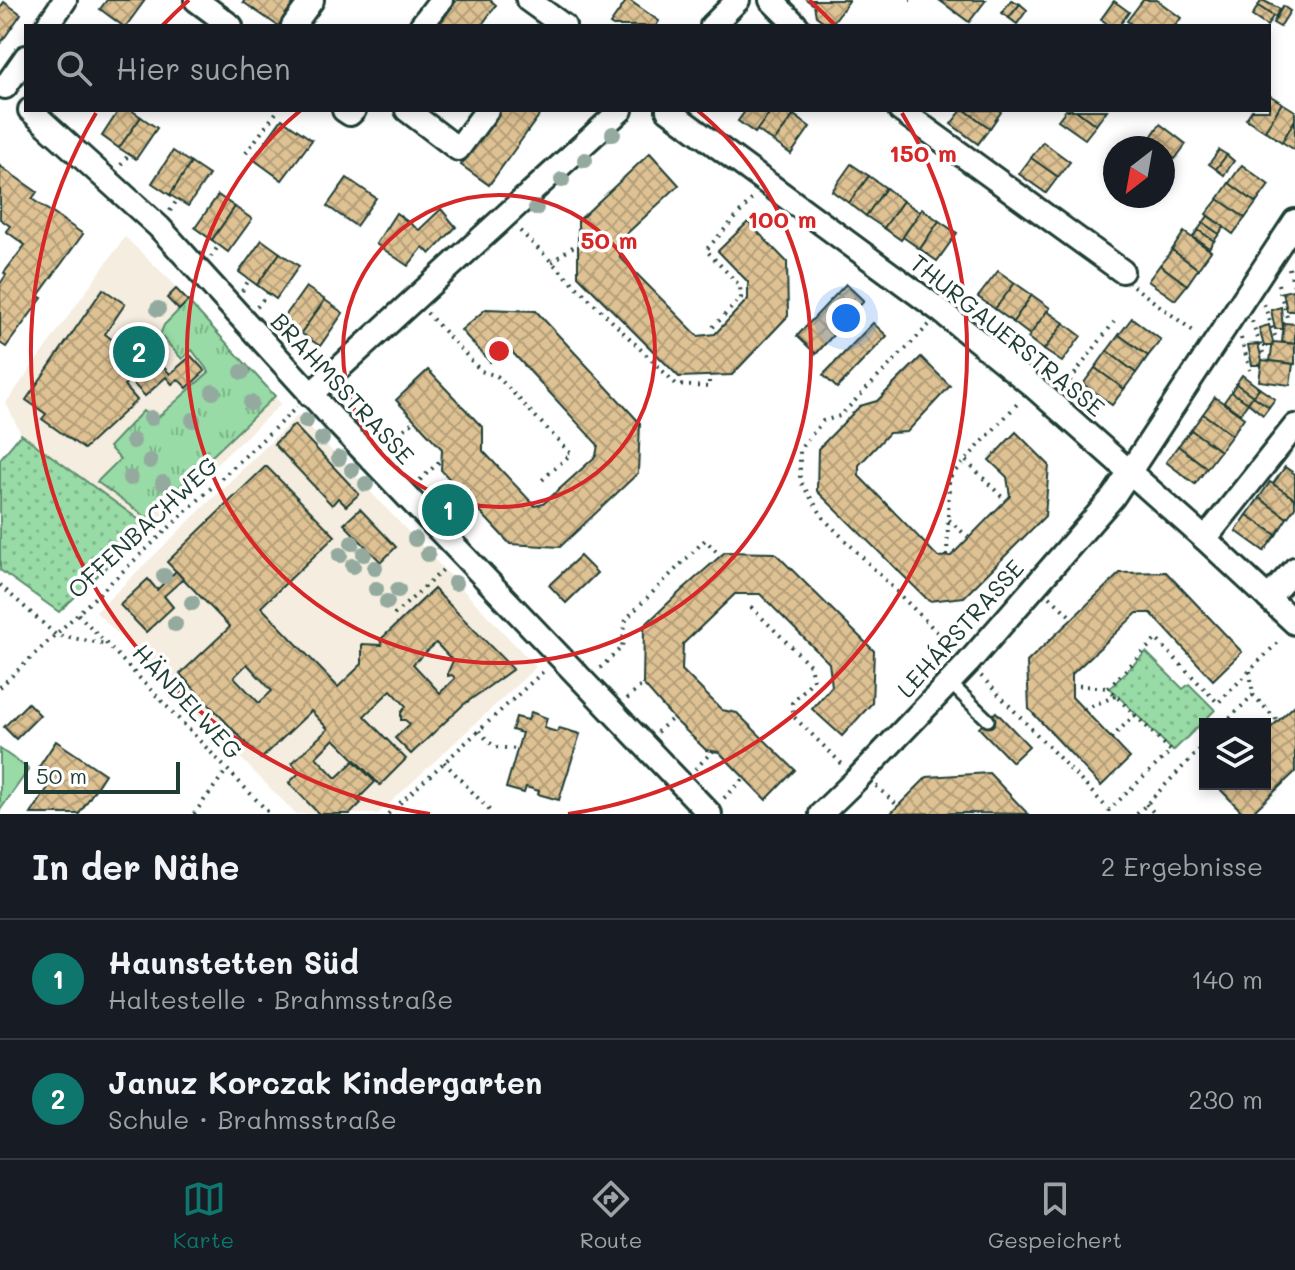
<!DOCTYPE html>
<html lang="de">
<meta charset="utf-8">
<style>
body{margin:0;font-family:Mali,sans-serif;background:#242831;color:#f1f3f6}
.controls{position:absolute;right:24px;bottom:24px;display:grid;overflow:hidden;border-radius:0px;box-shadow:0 4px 12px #0003}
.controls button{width:72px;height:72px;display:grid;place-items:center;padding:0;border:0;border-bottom:2px solid #363941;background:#171b24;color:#f1f3f6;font:40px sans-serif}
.compass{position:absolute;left:1103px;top:136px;width:72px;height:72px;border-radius:50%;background:#171b24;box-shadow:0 4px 12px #0003;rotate:211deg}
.scale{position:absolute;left:24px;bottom:20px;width:156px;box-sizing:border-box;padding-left:8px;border:4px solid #1f3d34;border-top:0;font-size:22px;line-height:28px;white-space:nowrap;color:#1f3d34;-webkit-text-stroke:6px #fff;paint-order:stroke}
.you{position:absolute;left:846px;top:318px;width:28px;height:28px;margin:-20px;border:6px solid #fff;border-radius:50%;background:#1a73e8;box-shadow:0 0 0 12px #1a73e833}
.badge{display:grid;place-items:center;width:52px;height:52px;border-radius:50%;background:#0f766e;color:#fff;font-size:26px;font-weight:700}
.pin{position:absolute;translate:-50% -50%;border:4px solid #fff;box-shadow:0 2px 8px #0006}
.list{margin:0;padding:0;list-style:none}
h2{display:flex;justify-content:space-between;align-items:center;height:104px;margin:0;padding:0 32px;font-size:34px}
h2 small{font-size:26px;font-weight:400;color:#9ea1a6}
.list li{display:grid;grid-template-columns:52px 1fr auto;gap:24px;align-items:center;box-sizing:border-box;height:120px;padding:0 32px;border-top:2px solid #363941}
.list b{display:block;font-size:30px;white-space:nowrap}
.list p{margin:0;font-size:26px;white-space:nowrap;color:#9ea1a6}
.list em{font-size:26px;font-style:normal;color:#9ea1a6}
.icon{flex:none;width:44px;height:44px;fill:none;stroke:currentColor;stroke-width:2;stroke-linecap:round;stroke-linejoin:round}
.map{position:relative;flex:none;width:1295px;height:814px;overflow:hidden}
.search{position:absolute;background:#171b24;box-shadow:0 4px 12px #0003;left:24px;right:24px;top:24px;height:88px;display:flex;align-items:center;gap:20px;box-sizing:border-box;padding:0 28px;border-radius:0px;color:#9ea1a6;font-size:30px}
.sheet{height:344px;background:#171b24}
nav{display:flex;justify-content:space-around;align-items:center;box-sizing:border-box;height:112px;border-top:2px solid #363941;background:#171b24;font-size:22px;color:#9ea1a6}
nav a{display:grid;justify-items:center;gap:4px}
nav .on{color:#0f766e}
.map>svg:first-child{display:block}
.built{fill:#f5eddf}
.grass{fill:url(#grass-tufts);stroke:#5c8c6d;stroke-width:2}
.park{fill:url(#park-dots);stroke:#5c8c6d;stroke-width:2}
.garden{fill:#98dba6;stroke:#5c8c6d;stroke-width:2}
.building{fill:url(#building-cross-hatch);stroke:#1f3d34;stroke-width:2;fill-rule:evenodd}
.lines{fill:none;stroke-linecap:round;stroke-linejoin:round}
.lane-casing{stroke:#1f3d34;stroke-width:17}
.street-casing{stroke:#1f3d34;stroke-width:28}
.path{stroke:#1f3d34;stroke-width:4;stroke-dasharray:2 6;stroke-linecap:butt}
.lane{stroke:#fff;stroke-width:11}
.street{stroke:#fff;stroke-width:22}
.tree{fill:#94aa9f}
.ring{fill:none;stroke:#d62828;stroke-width:4}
.labels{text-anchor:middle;stroke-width:7;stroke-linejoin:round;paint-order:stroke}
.street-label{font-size:24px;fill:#1f3d34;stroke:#fff}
.centre{fill:#d62828;stroke:#fff;stroke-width:4}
.ring-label{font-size:24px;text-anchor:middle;font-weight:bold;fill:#d62828;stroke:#fff;stroke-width:7;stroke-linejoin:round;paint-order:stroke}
</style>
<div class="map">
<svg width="1295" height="814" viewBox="0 0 1295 814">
<defs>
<pattern id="grass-tufts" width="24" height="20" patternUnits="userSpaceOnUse" patternTransform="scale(2)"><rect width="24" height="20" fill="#98dba6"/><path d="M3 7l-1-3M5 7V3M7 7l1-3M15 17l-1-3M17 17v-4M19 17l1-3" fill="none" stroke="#7bb388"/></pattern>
<pattern id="park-dots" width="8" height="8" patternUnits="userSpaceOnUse" patternTransform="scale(2)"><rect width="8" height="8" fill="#98dba6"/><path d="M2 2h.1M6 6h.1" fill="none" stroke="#7bb388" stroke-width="1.8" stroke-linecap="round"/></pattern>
<pattern id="building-cross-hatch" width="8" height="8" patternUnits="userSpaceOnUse" patternTransform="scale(2)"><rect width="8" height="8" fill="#dfc293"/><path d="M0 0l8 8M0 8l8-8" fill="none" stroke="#b49f79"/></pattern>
</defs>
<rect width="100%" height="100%" fill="#fff"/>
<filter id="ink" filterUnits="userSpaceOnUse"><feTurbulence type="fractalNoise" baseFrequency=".0125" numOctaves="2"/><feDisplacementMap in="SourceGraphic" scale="16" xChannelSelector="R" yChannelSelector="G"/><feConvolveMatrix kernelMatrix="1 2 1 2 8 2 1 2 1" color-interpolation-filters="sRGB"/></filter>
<g filter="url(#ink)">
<g class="built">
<polygon points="125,237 171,281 281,404 149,527 21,434 6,403"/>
<polygon points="298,415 536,667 378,814 296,814 96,612"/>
</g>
<polygon class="grass" points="188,301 275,396 147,518 97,482 120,459 109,447 143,411 154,421 209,372 192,350 182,359 160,335 164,325"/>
<g class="park">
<polygon points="21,434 149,527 59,612 0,570 0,459"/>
<polygon points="1146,652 1183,689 1189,684 1215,710 1173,751 1110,688"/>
</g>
<polygon class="garden" points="0,749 29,769 0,810"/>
<g class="building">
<polygon points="107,0 145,0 126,26 123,26 100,9"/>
<polygon points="244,0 297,0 278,26 243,2"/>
<polygon points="457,0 490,0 496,5 481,26 438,26"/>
<polygon points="627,0 629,0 659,21 656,26 613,26 610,24"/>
<polygon points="807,0 849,0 849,1 830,26 816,16 814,5"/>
<polygon points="939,0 986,0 969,22"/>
<polygon points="1011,0 1020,4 1009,18 1002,13"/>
<polygon points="1143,0 1157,0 1181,18 1175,26 1134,26 1127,21"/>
<polygon points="1262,0 1280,9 1275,17 1258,6"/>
<polygon points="1114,1 1129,12 1119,26 1110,26 1101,19"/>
<polygon points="4,2 21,14 0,44 0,8"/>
<polygon points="1020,4 1027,10 1017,24 1009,18"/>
<polygon points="1258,6 1273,16 1267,26 1252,16"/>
<polygon points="1283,6 1290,11 1280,27 1273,23"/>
<polygon points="1269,95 1282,103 1265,131 1246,119 1252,110 1269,110"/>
<polygon points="1282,103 1295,111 1295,120 1282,142 1265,131"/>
<polygon points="119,110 131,110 141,117 119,148 102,136"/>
<polygon points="500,110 543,110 489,185 461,165"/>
<polygon points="746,110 772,110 755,133 738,121"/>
<polygon points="772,110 786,110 794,115 774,142 757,130"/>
<polygon points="962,110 965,110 990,128 978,144 951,124"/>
<polygon points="965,110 999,110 1001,112 990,128"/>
<polygon points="1066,110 1076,110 1096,125 1085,139 1058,120"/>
<polygon points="1076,110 1107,110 1096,125"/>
<polygon points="794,115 810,127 791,154 774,142"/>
<polygon points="141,117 157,128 136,159 119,148"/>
<polygon points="282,119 312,140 282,180 253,159"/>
<polygon points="1295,120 1295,150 1282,142"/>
<polygon points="1160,124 1186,144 1175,159 1163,150 1163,148 1149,140"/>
<polygon points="1043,142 1070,162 1058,177 1031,158"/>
<polygon points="1219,150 1227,155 1216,169 1209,164"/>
<polygon points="173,151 191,163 170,195 152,183"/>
<polygon points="650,153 679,185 620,240 620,257 698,336 715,334 748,299 748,282 718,251 748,222 787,262 788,316 732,375 679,377 578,276 578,221"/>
<polygon points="1227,155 1234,161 1224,175 1216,169"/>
<polygon points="1031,158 1058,177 1046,193 1019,174"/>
<polygon points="191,163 209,175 188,206 170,195"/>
<polygon points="851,164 869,176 849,203 832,191"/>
<polygon points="1242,165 1269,185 1256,203 1229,183"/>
<polygon points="0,166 37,192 32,199 83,234 38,296 42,298 6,347 0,343 0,284 6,275 4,273 25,245 6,231 10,226 0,219"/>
<polygon points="869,176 886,188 866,216 849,203"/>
<polygon points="347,178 376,198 356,226 327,206"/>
<polygon points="1229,183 1256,203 1245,218 1218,199"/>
<polygon points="886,188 903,201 884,228 866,216"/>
<polygon points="218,195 235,207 212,240 195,228"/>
<polygon points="1218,199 1245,218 1233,234 1206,214"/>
<polygon points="903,201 920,212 901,240 884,228"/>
<polygon points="235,207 252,219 228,252 212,240"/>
<polygon points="441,209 456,227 430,254 423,247 408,266 376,244 396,213 419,230"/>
<polygon points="922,209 939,221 920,249 903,237"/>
<polygon points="1208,216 1224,227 1219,234 1203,223"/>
<polygon points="939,221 957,233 937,261 920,249"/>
<polygon points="1203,223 1219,234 1214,241 1198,230"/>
<polygon points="1198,230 1214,241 1209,248 1193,237"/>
<polygon points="1184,232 1211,251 1198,269 1172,250"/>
<polygon points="262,240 280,253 257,285 239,272"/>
<polygon points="1172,250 1198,269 1187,285 1160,265"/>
<polygon points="280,253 299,266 276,299 257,285"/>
<polygon points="1160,265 1187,285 1175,300 1148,281"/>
<polygon points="998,271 1015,283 995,309 978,297"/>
<polygon points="1015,283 1032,295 1013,322 995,309"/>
<polygon points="846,284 864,301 816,354 797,336"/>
<polygon points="306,287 325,300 301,333 283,319"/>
<polygon points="103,289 125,304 105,334 114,341 128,329 170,374 191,356 205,371 187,388 178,379 172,384 166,377 145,396 130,380 124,385 137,400 84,449 42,419 46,414 26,400"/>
<polygon points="176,289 188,301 179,310 167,298"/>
<polygon points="1293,290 1295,311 1287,311 1283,292"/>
<polygon points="1032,295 1050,308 1030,335 1013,322"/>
<polygon points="325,300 343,313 320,346 301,333"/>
<polygon points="1281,307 1283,329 1275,329 1271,310"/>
<polygon points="486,309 536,311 640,423 638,473 560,547 510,544 441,470 442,449 396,400 428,370 483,428 483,451 535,506 543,504 596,456 598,445 512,352 504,350 490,362 461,330"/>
<polygon points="1047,311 1064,323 1044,350 1028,338"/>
<polygon points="1132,318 1161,340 1148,356 1119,335"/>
<polygon points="873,323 887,336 837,388 823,375"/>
<polygon points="1064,323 1081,336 1062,362 1044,350"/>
<polygon points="1284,323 1295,324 1295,344 1282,342"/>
<polygon points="1269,325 1273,342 1272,346 1264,346 1259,328"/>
<polygon points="1119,335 1148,356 1136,373 1107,351"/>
<polygon points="1273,342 1295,344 1295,364 1270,361"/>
<polygon points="1258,344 1262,360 1261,365 1252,365 1248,345"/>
<polygon points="1107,351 1136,373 1124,389 1095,368"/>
<polygon points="921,357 950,386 907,432 889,433 859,465 859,476 938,557 951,556 1010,496 1007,477 989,460 1016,432 1049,465 1045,516 964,597 929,601 817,491 818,449 860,406 877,401"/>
<polygon points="1262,360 1293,364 1290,385 1259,381"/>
<polygon points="1095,368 1124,389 1112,405 1083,384"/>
<polygon points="1242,375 1259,388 1253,396 1236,384"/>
<polygon points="1236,384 1253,396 1248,403 1231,392"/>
<polygon points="1259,388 1275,399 1269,407 1253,396"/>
<polygon points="1231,392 1248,403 1240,414 1224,402"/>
<polygon points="1253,396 1269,407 1263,415 1248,403"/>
<polygon points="1215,397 1244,418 1232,435 1203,414"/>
<polygon points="1203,414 1232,435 1220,451 1191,430"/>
<polygon points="294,425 359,494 346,506 338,498 332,505 274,444"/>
<polygon points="1191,430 1220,451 1207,468 1178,446"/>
<polygon points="1178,446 1207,468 1195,484 1166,462"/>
<path d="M266,466L335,536L261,607L338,687L362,664V644L382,645L380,640L434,589L513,669L463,705L411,754L395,738L410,724L405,720H401V713L406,706L391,690L364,716L406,759L380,785L334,739L316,757L336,778L354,761L375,782L357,800L361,803L350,814H319L289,783L300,772L292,763L328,729L311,711L261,759L180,674L230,627L167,562ZM436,643L453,661L448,672V676L452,675L455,678L440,693L413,664ZM247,664L272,691L259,703L234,677Z"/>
<polygon points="1285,467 1295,474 1295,499 1273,484"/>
<polygon points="1270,482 1295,499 1295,507 1287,518 1259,498"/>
<polygon points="1259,498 1287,518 1276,535 1247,515"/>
<polygon points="360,509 396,547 381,562 344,524"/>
<polygon points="1247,515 1276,535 1264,551 1236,531"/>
<polygon points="725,552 775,553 874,651 872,703 842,736 812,709 832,686 829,663 760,594 735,594 683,644 682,670 722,710 737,713 795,770 766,800 719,752 706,750 673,718 643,684 644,626 682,590"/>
<polygon points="580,556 597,573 566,603 549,585"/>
<polygon points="176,571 183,579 164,596 173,607 146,632 120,605 148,579 157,590"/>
<polygon points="1166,572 1242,652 1213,680 1151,613 1137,613 1072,674 1072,697 1130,758 1101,786 1029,709 1027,662 1120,573"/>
<polygon points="28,703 40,715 16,739 4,727"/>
<polygon points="1295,705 1295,772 1251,814 1244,814 1215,784 1265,784 1265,733"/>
<polygon points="531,712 547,718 544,728 557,732 559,728 580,734 559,800 538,794 539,791 526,787 524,793 506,788 522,733 512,730 516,717 528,720"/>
<polygon points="996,712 1029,746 1012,762 979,728"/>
<polygon points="56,741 105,774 79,814 31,814 53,780 37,770"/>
<polygon points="989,773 1028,814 966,813 890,814 927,777"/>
</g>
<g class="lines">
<defs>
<polyline id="lane" points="950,683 988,720"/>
<g id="street">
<polyline points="196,0 231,26"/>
<polyline points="528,0 564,26"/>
<polyline points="771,0 797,26"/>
<polyline points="47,26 65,0"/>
<polyline points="293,26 312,0"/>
<polyline points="421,26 441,0"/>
<polyline points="712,26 738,0"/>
<polyline points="5,87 26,57"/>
<polyline points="30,110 159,227 339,425 710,814"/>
<polyline points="344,110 350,114 354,110"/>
<polyline points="407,110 458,149 487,110"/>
<polyline points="668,110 942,312 1034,387 1205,539 1295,623"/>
<polyline points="900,110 1122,271"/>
<polyline points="310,395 621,110"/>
<polyline points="1205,539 1295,426"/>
<polyline points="1268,598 1295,569"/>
<polyline points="821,814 857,779 968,663 1113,497 1295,221"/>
</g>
</defs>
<use href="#lane" class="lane-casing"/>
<use href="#street" class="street-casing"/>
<g class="path">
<polyline points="910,0 911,0"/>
<polyline points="246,153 278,110"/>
<polyline points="121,165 129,154"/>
<polyline points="170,211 177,200"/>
<polyline points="520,231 677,385 709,387 709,377"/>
<polyline points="211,257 219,245"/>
<polyline points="552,262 578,243"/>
<polyline points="1289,268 1295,289"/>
<polyline points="1278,284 1287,317"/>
<polyline points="1133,286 1196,333"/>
<polyline points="242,291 249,280"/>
<polyline points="1264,304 1275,336"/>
<polyline points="257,307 268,293"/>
<polyline points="427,313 481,371 497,376 571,454 541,481"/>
<polyline points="1252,321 1263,353"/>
<polyline points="929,325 840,416 823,421 800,449 800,481 825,520 955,650"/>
<polyline points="713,327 741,298 740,286 706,250 755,196"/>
<polyline points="286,338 294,328"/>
<polyline points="1241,338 1250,370"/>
<polyline points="297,347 305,335"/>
<polyline points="1065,387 1114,322"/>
<polyline points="386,445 415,420"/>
<polyline points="966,461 1005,500"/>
<polyline points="420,480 441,460"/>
<polyline points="949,520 968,537"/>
<polyline points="459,521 475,506"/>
<polyline points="947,556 949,478 1019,402"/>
<polyline points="0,585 56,635 106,644"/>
<polyline points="1050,597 1069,615"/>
<polyline points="751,607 810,665 813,680 792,703 794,717 844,766"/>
<polyline points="78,614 270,814"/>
<polyline points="394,615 445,568"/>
<polyline points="600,668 622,647 626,619 705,540 721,556"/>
<polyline points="1250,671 1253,695 1278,721"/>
<polyline points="981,676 1109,810 1171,751 1108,688 1156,639 1218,703 1281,639"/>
<polyline points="1071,685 1108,688"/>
<polyline points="0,687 297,407"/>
<polyline points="627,699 643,684"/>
<polyline points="1084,709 1116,696"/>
<polyline points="1224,724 1253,695"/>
<polyline points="479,731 494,747 517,749"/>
<polyline points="657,732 673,718"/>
<polyline points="1111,738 1135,715"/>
<polyline points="444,762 493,814"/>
<polyline points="695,769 713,751"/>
<polyline points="876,786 898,806"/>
<polyline points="724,798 745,778"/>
<polyline points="1146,804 1155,814"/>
<polyline points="194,814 226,771"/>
<polyline points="388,814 546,669"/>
<polyline points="1137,814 1205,744"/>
</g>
<use href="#lane" class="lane"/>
<use href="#street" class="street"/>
</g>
<g class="tree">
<circle cx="613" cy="134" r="8"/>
<circle cx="585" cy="160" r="8"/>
<circle cx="562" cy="180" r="8"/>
<circle cx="536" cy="208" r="8"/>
<circle cx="158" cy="309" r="8"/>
<circle cx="242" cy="372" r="8"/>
<circle cx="213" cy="392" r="8"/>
<circle cx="251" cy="403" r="8"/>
<circle cx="151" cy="418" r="8"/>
<circle cx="193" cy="420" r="8"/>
<circle cx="306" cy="421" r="8"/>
<circle cx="322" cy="439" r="8"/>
<circle cx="133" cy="441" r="8"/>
<circle cx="339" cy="458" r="8"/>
<circle cx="150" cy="461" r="8"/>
<circle cx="352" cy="470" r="8"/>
<circle cx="130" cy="478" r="8"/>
<circle cx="163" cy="483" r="8"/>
<circle cx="366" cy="484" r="8"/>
<circle cx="415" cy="539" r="8"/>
<circle cx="352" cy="543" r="8"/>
<circle cx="364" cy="554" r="8"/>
<circle cx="428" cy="554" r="8"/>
<circle cx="340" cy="555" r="8"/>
<circle cx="353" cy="566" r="8"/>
<circle cx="375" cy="568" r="8"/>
<circle cx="164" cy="576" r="8"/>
<circle cx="455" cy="583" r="8"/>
<circle cx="376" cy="589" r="8"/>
<circle cx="398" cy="590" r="8"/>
<circle cx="387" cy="602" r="8"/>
<circle cx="192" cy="603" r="8"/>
<circle cx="175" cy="624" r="8"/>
</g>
</g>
<g class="ring">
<circle cx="499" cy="351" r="156"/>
<path d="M697 110A312 312 0 1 1 301 110"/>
<path d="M430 814A468 468 0 0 1 96 113M162 26A468 468 0 0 1 189 0M809 0A468 468 0 0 1 836 26M902 113A468 468 0 0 1 568 814"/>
</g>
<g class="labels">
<g class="street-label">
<text transform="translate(1007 336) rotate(39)" y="8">THURGAUERSTRASSE</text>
<text transform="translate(342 389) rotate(47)" y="8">BRAHMSSTRASSE</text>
<text transform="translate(143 528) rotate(-43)" y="8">OFFENBACHWEG</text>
<text transform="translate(961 629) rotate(-48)" y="8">LEHÁRSTRASSE</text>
<text transform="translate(187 702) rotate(47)" y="8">HÄNDELWEG</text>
</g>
</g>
<circle cx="499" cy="351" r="12" class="centre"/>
<g class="ring-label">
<text x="923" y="162">150 m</text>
<text x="782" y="228">100 m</text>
<text x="609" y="249">50 m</text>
</g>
</svg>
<div class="controls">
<button><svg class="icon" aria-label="layers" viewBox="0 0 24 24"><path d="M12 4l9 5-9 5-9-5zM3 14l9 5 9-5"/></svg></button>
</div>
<svg class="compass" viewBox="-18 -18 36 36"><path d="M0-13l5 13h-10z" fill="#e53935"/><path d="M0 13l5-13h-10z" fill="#9ea1a6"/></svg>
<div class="scale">50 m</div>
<div class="you"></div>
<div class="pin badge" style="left:448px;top:510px">1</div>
<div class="pin badge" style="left:139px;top:352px">2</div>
<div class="search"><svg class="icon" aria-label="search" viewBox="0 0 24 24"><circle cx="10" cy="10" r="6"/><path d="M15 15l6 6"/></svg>Hier suchen</div>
</div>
<section class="sheet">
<h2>In der Nähe<small>2 Ergebnisse</small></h2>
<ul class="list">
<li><span class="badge">1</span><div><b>Haunstetten Süd</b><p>Haltestelle · Brahmsstraße</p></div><em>140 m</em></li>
<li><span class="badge">2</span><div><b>Januz Korczak Kindergarten</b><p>Schule · Brahmsstraße</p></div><em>230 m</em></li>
</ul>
</section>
<nav>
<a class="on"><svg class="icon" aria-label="map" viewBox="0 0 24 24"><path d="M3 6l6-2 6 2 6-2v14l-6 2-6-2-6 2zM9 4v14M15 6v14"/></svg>Karte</a>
<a><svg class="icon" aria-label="directions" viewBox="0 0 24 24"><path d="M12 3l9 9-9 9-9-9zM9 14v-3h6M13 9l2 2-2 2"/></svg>Route</a>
<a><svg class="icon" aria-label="saved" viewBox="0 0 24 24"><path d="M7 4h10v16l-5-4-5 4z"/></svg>Gespeichert</a>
</nav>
